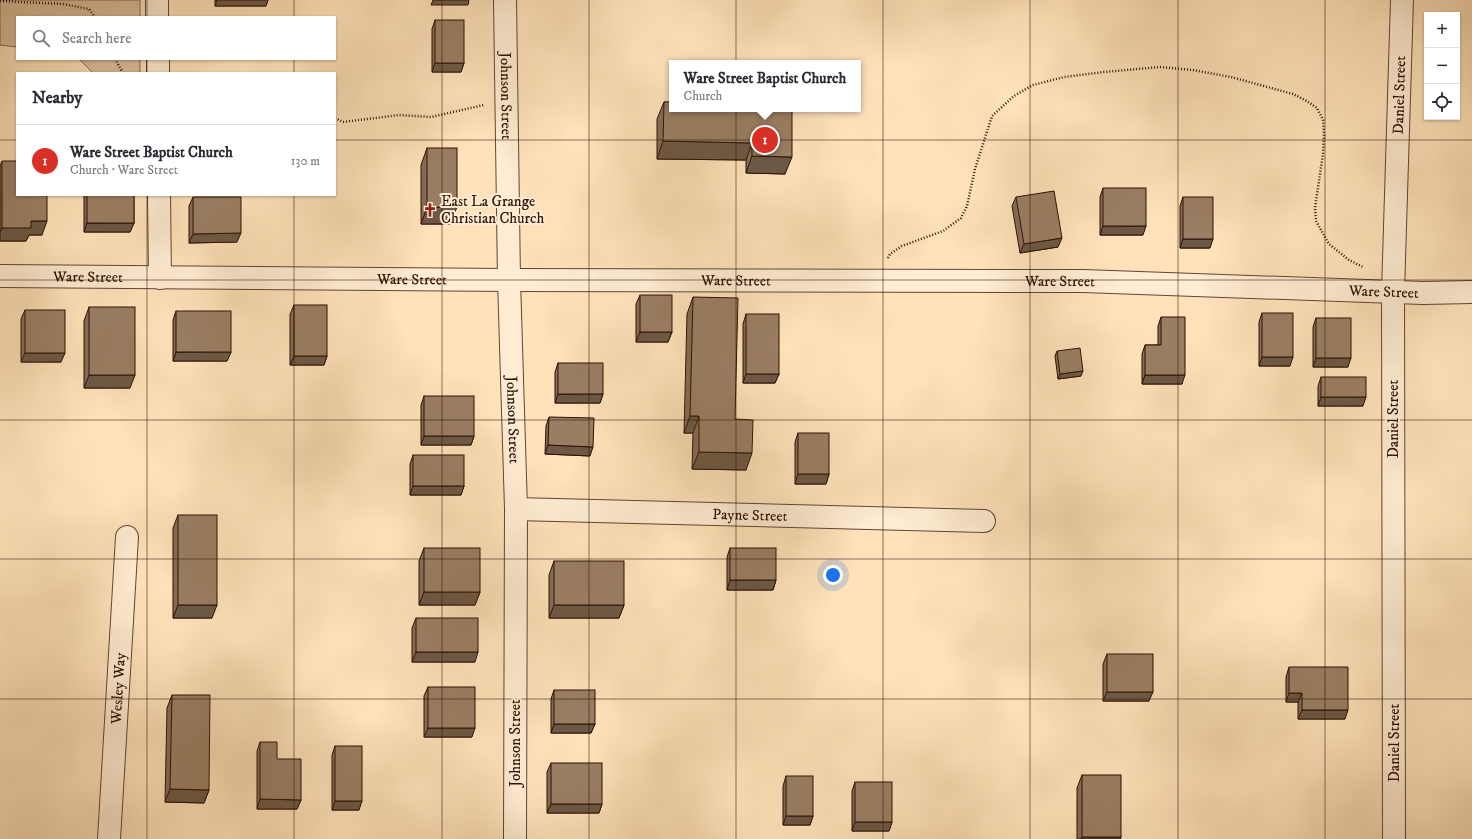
<!DOCTYPE html>
<meta charset="utf-8">
<style>
body{margin:0;font-family:"IM FELL DW Pica",serif;background:#f2f2f3;color:#2b2b33}
.controls{position:absolute;right:12px;top:12px;display:grid;overflow:hidden;border-radius:0px;box-shadow:0 1px 3px #0004}
.controls button{width:36px;height:36px;display:grid;place-items:center;padding:0;border:0;border-bottom:1px solid #e1e1e2;background:#fff;color:#2b2b33;font:20px sans-serif}
.you{position:absolute;left:833px;top:575px;width:14px;height:14px;margin:-10px;border:3px solid #fff;border-radius:50%;background:#1a73e8;box-shadow:0 0 0 6px #1a73e833}
.badge{display:grid;place-items:center;width:26px;height:26px;border-radius:50%;background:#d93025;color:#fff;font-size:13px;font-weight:700}
.pin{position:absolute;translate:-50% -50%;border:2px solid #fff;box-shadow:0 1px 4px #0006}
.popup{position:absolute;left:669px;top:60px;width:192px;height:52px;box-sizing:border-box;display:grid;place-content:center;border-radius:0px;background:#fff;filter:drop-shadow(0 1px 3px #0005);font-size:13px;white-space:nowrap;color:#7c7c81}
.popup b{font-size:15px;color:#2b2b33}
.popup::after{content:'';position:absolute;left:50%;top:100%;margin-left:-8px;border:8px solid transparent;border-top-color:#fff}
.list{margin:0;padding:0;list-style:none}
h2{display:flex;justify-content:space-between;align-items:center;height:52px;margin:0;padding:0 16px;font-size:17px}
h2 small{font-size:13px;font-weight:400;color:#7c7c81}
.list li{display:grid;grid-template-columns:26px 1fr auto;gap:12px;align-items:center;box-sizing:border-box;height:72px;padding:0 16px;border-top:1px solid #e1e1e2}
.list b{display:block;font-size:15px;white-space:nowrap}
.list p{margin:0;font-size:13px;white-space:nowrap;color:#7c7c81}
.list em{font-size:13px;font-style:normal;color:#7c7c81}
.icon{flex:none;width:22px;height:22px;fill:none;stroke:currentColor;stroke-width:2;stroke-linecap:round;stroke-linejoin:round}
.map{position:relative;flex:none;width:1472px;height:839px;overflow:hidden}
.search{position:absolute;background:#fff;box-shadow:0 1px 3px #0004;left:16px;top:16px;width:320px;height:44px;display:flex;align-items:center;gap:10px;box-sizing:border-box;padding:0 14px;border-radius:0px;color:#7c7c81;font-size:15px}
.panel{position:absolute;background:#fff;box-shadow:0 1px 3px #0004;left:16px;top:72px;width:320px;height:124px;border-radius:0px}
.map>svg:first-child{display:block}
.green{fill:#dbbe9b;stroke:#846850}
.lines{fill:none;stroke-linecap:round;stroke-linejoin:round}
.minor-casing{stroke:#624532;stroke-width:24}
.path{stroke:#2d1104;stroke-width:2.5;stroke-dasharray:1 2;stroke-linecap:butt}
.minor{stroke:#ffecd2;stroke-width:22}
.wall{fill:#846c55;stroke:#2d1104}
.shaded-wall{fill:#6c5845;stroke:#2d1104}
.building{fill:#9a7e63;stroke:#2d1104}
.grid{fill:none;stroke:#2d1104;stroke-width:1;stroke-opacity:0.55}
.labels{text-anchor:middle;stroke-width:4;stroke-linejoin:round;paint-order:stroke}
.street-label{font-size:15px;fill:#2d1104;stroke:#ffecd2}
.poi-label{font-size:15px;fill:#2d1104;stroke:#ffecd2;text-anchor:start}
</style>
<div class="map">
<svg width="1472" height="839" viewBox="0 0 1472 839">
<rect width="100%" height="100%" fill="#ffe2ba"/>
<filter id="stains"><feTurbulence type="fractalNoise" baseFrequency=".005" numOctaves="4"/><feColorMatrix values="0 0 0 0 .2 0 0 0 0 .09 0 0 0 0 .02 0 0 0 .5 -.17"/></filter>
<radialGradient id="worn" r=".72"><stop offset=".6" stop-color="#630" stop-opacity="0"/><stop offset="1" stop-color="#630" stop-opacity=".3"/></radialGradient>
<g class="green">
<polygon points="0,0 140,0 140,17 17,17 17,47 0,45"/>
<polygon points="79,59 140,59 140,73 93,73"/>
</g>
<g class="lines">
<defs>
<g id="minor">
<polyline points="157,0 157,17"/>
<path id="s1" d="M505,0L509,280L516,509L515,839"/>
<polyline points="158,59 158,73"/>
<polyline points="159,195 160,278"/>
<path id="s2" d="M0,276L509,280L1083,281L1423,293L1472,292"/>
<path id="s3" d="M516,509L984,521"/>
<path id="s4" d="M109,839L127,537"/>
<path id="s5" d="M1394,839L1393,292L1402,0"/>
</g>
</defs>
<use href="#minor" class="minor-casing"/>
<g class="path">
<polyline points="0,1 63,4 89,9 95,17"/>
<polyline points="115,59 123,73"/>
<polyline points="335,118 343,122 399,115 431,117 484,105"/>
<polyline points="888,258 890,254 902,246 943,231 961,218 967,206 975,169 992,116 1014,96 1033,85 1064,77 1104,72 1160,67 1193,70 1231,77 1293,94 1305,100 1317,108 1323,120 1324,134 1323,154 1315,208 1316,221 1329,244 1349,260 1363,267"/>
</g>
<use href="#minor" class="minor"/>
</g>
<g class="wall">
<polygon points="215,0 268,0 266,6 215,6"/>
<polygon points="435,20 464,63 461,72 432,72 432,29"/>
<polygon points="664,102 792,109 785,174 746,173 746,160 657,159 657,119"/>
<polygon points="427,148 450,224 421,224 421,165"/>
<polygon points="2,161 42,235 29,235 26,241 0,241 0,166"/>
<polygon points="1103,188 1143,235 1100,235 1100,197"/>
<polygon points="84,195 134,195 134,223 130,232 84,232"/>
<polygon points="193,197 237,242 189,243 189,206"/>
<polygon points="1016,197 1058,247 1020,253 1012,206"/>
<polygon points="1183,197 1210,248 1180,248 1180,206"/>
<polygon points="640,295 672,332 668,342 636,342 636,304"/>
<polygon points="693,297 735,419 746,470 692,469 693,433 684,433 687,314"/>
<polygon points="294,305 327,356 324,365 290,365 290,314"/>
<polygon points="89,307 130,388 84,388 84,321"/>
<polygon points="25,310 61,362 21,362 21,319"/>
<polygon points="176,311 231,352 227,361 173,361 173,320"/>
<polygon points="1262,313 1290,366 1259,366 1259,322"/>
<polygon points="746,314 779,374 775,383 743,383 743,324"/>
<polygon points="1161,317 1182,384 1142,384 1142,354 1145,345 1158,345 1158,326"/>
<polygon points="1316,318 1348,367 1313,367 1313,327"/>
<polygon points="1057,351 1081,376 1058,379 1055,356"/>
<polygon points="558,363 603,394 600,403 555,403 555,372"/>
<polygon points="1321,377 1363,406 1318,406 1318,386"/>
<polygon points="424,396 474,436 471,445 421,445 421,405"/>
<polygon points="549,417 590,456 545,454 546,426"/>
<polygon points="798,433 829,474 826,484 795,484 795,442"/>
<polygon points="413,455 464,486 461,495 410,495 410,464"/>
<polygon points="178,515 212,618 173,618 173,528"/>
<polygon points="424,548 480,592 475,605 419,605 419,561"/>
<polygon points="730,548 776,580 773,590 727,590 727,557"/>
<polygon points="554,561 624,605 619,618 549,618 549,575"/>
<polygon points="416,618 475,662 412,662 412,628"/>
<polygon points="1107,654 1149,701 1103,701 1103,664"/>
<polygon points="1289,667 1345,719 1298,719 1298,702 1286,702 1286,677"/>
<polygon points="428,687 472,737 424,737 424,696"/>
<polygon points="554,690 595,724 591,733 551,733 551,699"/>
<polygon points="172,695 209,790 204,803 165,802 167,708"/>
<polygon points="260,742 277,759 301,800 297,809 257,809 257,751"/>
<polygon points="335,746 359,810 332,810 332,755"/>
<polygon points="551,763 602,804 599,813 547,813 547,772"/>
<polygon points="1082,775 1121,837 1120,839 1077,839 1077,788"/>
<polygon points="786,776 813,816 810,825 783,825 783,786"/>
<polygon points="855,782 892,822 889,831 852,831 852,791"/>
</g>
<g class="shaded-wall">
<polygon points="217,0 268,0 266,6 215,6"/>
<polygon points="433,0 469,0 468,5 431,5"/>
<polygon points="435,63 464,63 461,72 432,72"/>
<polygon points="663,141 752,143 746,160 657,159"/>
<polygon points="752,156 792,157 785,174 746,173"/>
<polygon points="427,207 457,207 450,224 421,224"/>
<polygon points="31,221 47,221 42,235 29,235 26,241 0,241 0,233 2,228"/>
<polygon points="87,223 134,223 130,232 84,232"/>
<polygon points="1103,226 1146,226 1143,235 1100,235"/>
<polygon points="241,233 237,242 189,243 193,234"/>
<polygon points="1062,238 1058,247 1020,253 1024,244"/>
<polygon points="1183,239 1213,239 1210,248 1180,248"/>
<polygon points="640,332 672,332 668,342 636,342"/>
<polygon points="176,352 231,352 227,361 173,361"/>
<polygon points="25,353 65,353 61,362 21,362"/>
<polygon points="294,356 327,356 324,365 290,365"/>
<polygon points="1262,357 1293,357 1290,366 1259,366"/>
<polygon points="1316,358 1351,358 1348,367 1313,367"/>
<polygon points="1083,371 1081,376 1058,379 1060,374"/>
<polygon points="746,374 779,374 775,383 743,383"/>
<polygon points="89,375 135,375 130,388 84,388"/>
<polygon points="1145,375 1185,375 1182,384 1142,384"/>
<polygon points="558,394 603,394 600,403 555,403"/>
<polygon points="1321,397 1366,397 1363,406 1318,406"/>
<polygon points="690,416 699,416 693,433 684,433"/>
<polygon points="424,436 474,436 471,445 421,445"/>
<polygon points="548,445 593,447 590,456 545,454"/>
<polygon points="699,452 752,453 746,470 692,469"/>
<polygon points="798,474 829,474 826,484 795,484"/>
<polygon points="413,486 464,486 461,495 410,495"/>
<polygon points="730,580 776,580 773,590 727,590"/>
<polygon points="424,592 480,592 475,605 419,605"/>
<polygon points="178,605 217,605 212,618 173,618"/>
<polygon points="554,605 624,605 619,618 549,618"/>
<polygon points="416,652 478,652 475,662 412,662"/>
<polygon points="1107,692 1153,692 1149,701 1103,701"/>
<polygon points="1289,693 1302,693 1298,702 1286,702"/>
<polygon points="1302,710 1348,710 1345,719 1298,719"/>
<polygon points="554,724 595,724 591,733 551,733"/>
<polygon points="428,728 475,728 472,737 424,737"/>
<polygon points="170,789 209,790 204,803 165,802"/>
<polygon points="260,799 301,800 297,809 257,809"/>
<polygon points="335,801 362,801 359,810 332,810"/>
<polygon points="551,804 602,804 599,813 547,813"/>
<polygon points="786,816 813,816 810,825 783,825"/>
<polygon points="855,822 892,822 889,831 852,831"/>
<polygon points="1082,837 1121,837 1120,839 1081,839"/>
</g>
<g class="building">
<rect x="435" y="20" width="29" height="43"/>
<polygon points="664,102 672,102 672,109 792,109 792,157 752,156 752,143 663,141"/>
<rect x="427" y="148" width="30" height="59"/>
<polygon points="2,161 17,161 17,195 47,195 47,221 31,221 31,228 2,228"/>
<rect x="1103" y="188" width="43" height="38"/>
<polygon points="1054,191 1062,238 1024,244 1016,197"/>
<rect x="87" y="195" width="47" height="28"/>
<polygon points="193,197 241,197 241,233 193,234"/>
<rect x="1183" y="197" width="30" height="42"/>
<rect x="640" y="295" width="32" height="37"/>
<polygon points="693,297 738,298 735,419 753,420 752,453 699,452 699,416 690,416"/>
<rect x="294" y="305" width="33" height="51"/>
<rect x="89" y="307" width="46" height="68"/>
<rect x="25" y="310" width="40" height="43"/>
<rect x="176" y="311" width="55" height="41"/>
<rect x="1262" y="313" width="31" height="44"/>
<rect x="746" y="314" width="33" height="60"/>
<polygon points="1161,317 1185,317 1185,375 1145,375 1145,345 1161,345"/>
<rect x="1316" y="318" width="35" height="40"/>
<polygon points="1080,348 1083,371 1060,374 1057,351"/>
<rect x="558" y="363" width="45" height="31"/>
<rect x="1321" y="377" width="45" height="20"/>
<rect x="424" y="396" width="50" height="40"/>
<polygon points="549,417 594,418 593,447 548,445"/>
<rect x="798" y="433" width="31" height="41"/>
<rect x="413" y="455" width="51" height="31"/>
<rect x="178" y="515" width="39" height="90"/>
<rect x="424" y="548" width="56" height="44"/>
<rect x="730" y="548" width="46" height="32"/>
<rect x="554" y="561" width="70" height="44"/>
<rect x="416" y="618" width="62" height="34"/>
<rect x="1107" y="654" width="46" height="38"/>
<polygon points="1289,667 1348,667 1348,710 1302,710 1302,693 1289,693"/>
<rect x="428" y="687" width="47" height="41"/>
<rect x="554" y="690" width="41" height="34"/>
<polygon points="172,695 210,695 209,790 170,789"/>
<polygon points="260,742 277,742 277,759 301,759 301,800 260,799"/>
<rect x="335" y="746" width="27" height="55"/>
<rect x="551" y="763" width="51" height="41"/>
<rect x="1082" y="775" width="39" height="62"/>
<rect x="786" y="776" width="27" height="40"/>
<rect x="855" y="782" width="37" height="40"/>
</g>
<path class="grid" d="M147,0V17M294,0V17M442,0V839M589,0V839M736,0V839M883,0V839M1030,0V839M1178,0V839M1325,0V839M147,59V73M294,59V73M0,140H17M335,140H1472M147,195V839M294,195V839M0,280H1472M0,420H1472M0,559H1472M0,699H1472"/>
<defs>
<symbol id="church-bare" viewBox="-9 -9 18 18"><path d="M-1.2-6h2.4v3.5h3.3v2.4h-3.3V6h-2.4V-.1h-3.3v-2.4h3.3Z" fill="#8f2418" stroke="#ffecd2" stroke-width="2.5" paint-order="stroke"/></symbol>
</defs>
<g fill-rule="evenodd">
<use href="#church-bare" x="420" y="200" width="20" height="20"/>
</g>
<g class="labels">
<g class="street-label">
<text dy="5" stroke="none"><textPath href="#s1" startOffset="96">Johnson Street</textPath></text>
<text dy="5" stroke="none"><textPath href="#s5" startOffset="744">Daniel Street</textPath></text>
<text dy="5" stroke="none"><textPath href="#s2" startOffset="88">Ware Street</textPath></text>
<text dy="5" stroke="none"><textPath href="#s2" startOffset="412">Ware Street</textPath></text>
<text dy="5" stroke="none"><textPath href="#s2" startOffset="736">Ware Street</textPath></text>
<text dy="5" stroke="none"><textPath href="#s2" startOffset="1060">Ware Street</textPath></text>
<text dy="5" stroke="none"><textPath href="#s2" startOffset="1384">Ware Street</textPath></text>
<text dy="5" stroke="none"><textPath href="#s1" startOffset="420">Johnson Street</textPath></text>
<text transform="translate(1393 419) rotate(-90)" y="5">Daniel Street</text>
<text dy="5" stroke="none"><textPath href="#s3" startOffset="234">Payne Street</textPath></text>
<text dy="5" stroke="none"><textPath href="#s4" startOffset="151">Wesley Way</textPath></text>
<text transform="translate(515 743) rotate(-90)" y="5">Johnson Street</text>
<text transform="translate(1394 743) rotate(-90)" y="5">Daniel Street</text>
</g>
<g class="poi-label">
<text x="441" y="206">East La Grange<tspan x="441" dy="17">Christian Church</tspan></text>
</g>
</g>
<rect width="100%" height="100%" filter="url(#stains)"/>
<rect width="100%" height="100%" fill="url(#worn)"/>
</svg>
<div class="controls">
<button>+</button>
<button>−</button>
<button><svg class="icon" aria-label="locate" viewBox="0 0 24 24"><circle cx="12" cy="12" r="6"/><path d="M12 2v4M12 18v4M2 12h4M18 12h4"/></svg></button>
</div>
<div class="you"></div>
<div class="pin badge" style="left:765px;top:140px">1</div>
<div class="popup"><b>Ware Street Baptist Church</b>Church</div>
<div class="search"><svg class="icon" aria-label="search" viewBox="0 0 24 24"><circle cx="10" cy="10" r="6"/><path d="M15 15l6 6"/></svg>Search here</div>
<section class="panel">
<h2>Nearby<small></small></h2>
<ul class="list">
<li><span class="badge">1</span><div><b>Ware Street Baptist Church</b><p>Church · Ware Street</p></div><em>130 m</em></li>
</ul>
</section>
</div>
